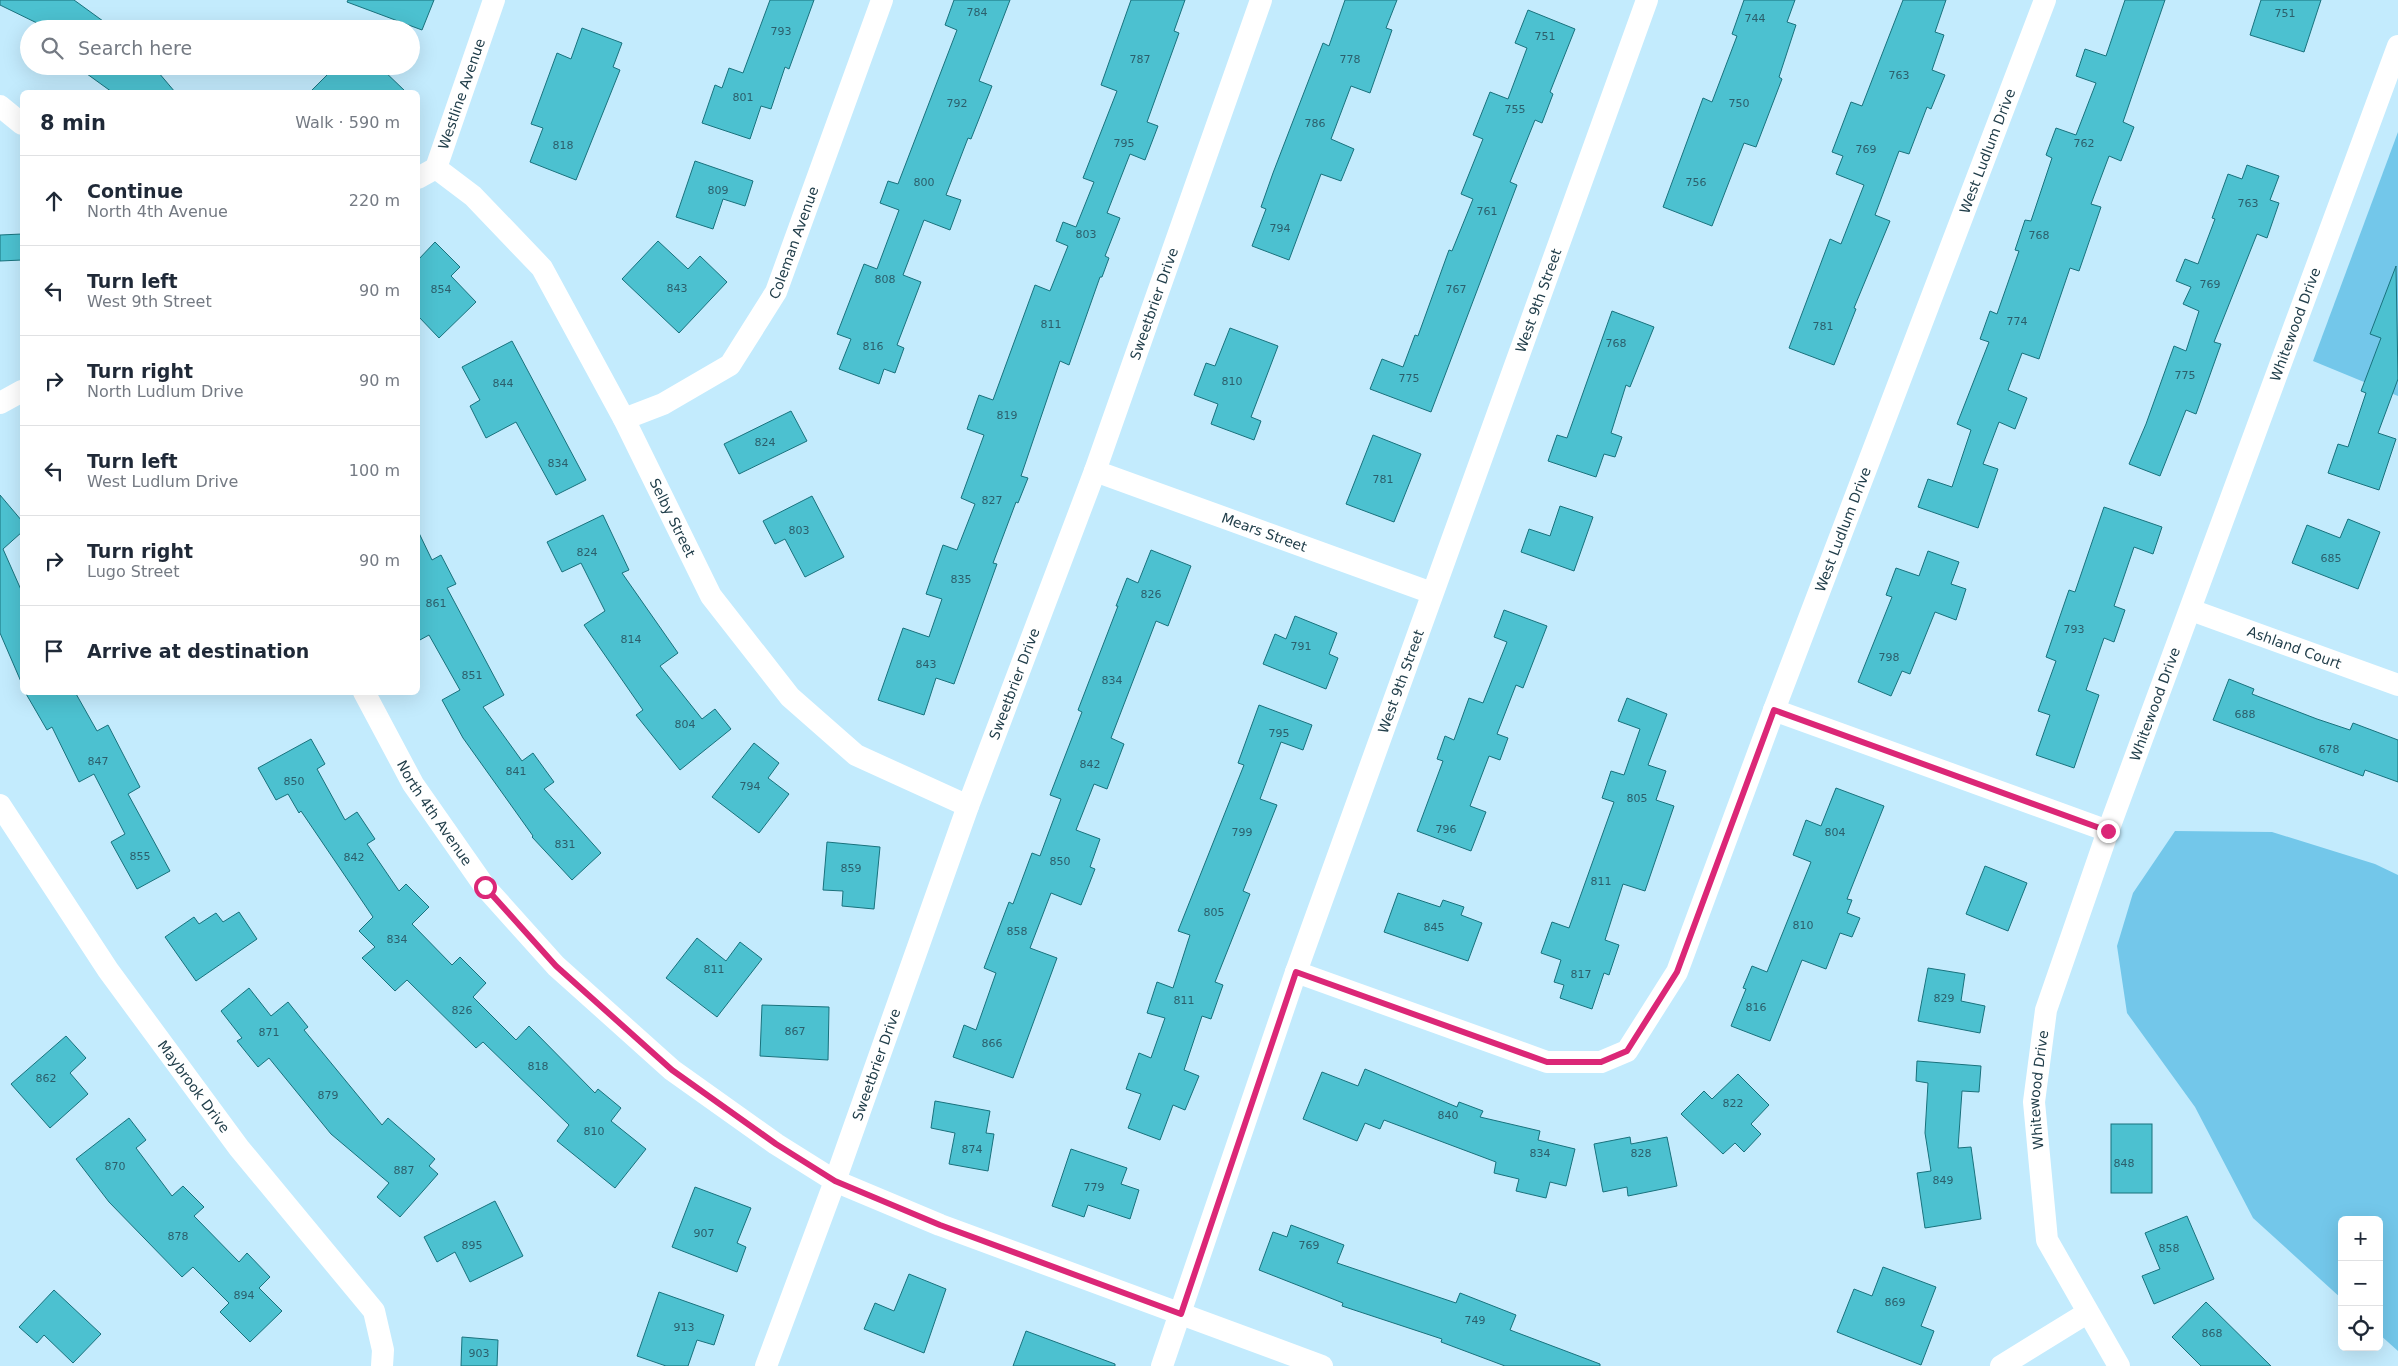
<!DOCTYPE html>
<meta charset="utf-8">
<style>
body{margin:0;font-family:"DejaVu Sans",sans-serif;background:#f2f2f3;color:#1f2937}
.controls{position:absolute;right:15px;bottom:15px;display:grid;overflow:hidden;border-radius:8px;box-shadow:0 5px 20px #0002}
.controls button{width:45px;height:45px;display:grid;place-items:center;padding:0;border:0;border-bottom:1px solid #e0e1e3;background:#fff;color:#1f2937;font:25px sans-serif}
.stop{position:absolute;width:15px;height:15px;margin:-11px;border:4px solid #db2777;border-radius:50%;background:#fff}
.stop.end{background:#db2777;border-color:#fff;box-shadow:0 1px 5px #0008}
.list{margin:0;padding:0;list-style:none}
h2{display:flex;justify-content:space-between;align-items:center;height:65px;margin:0;padding:0 20px;font-size:21px}
h2 small{font-size:16px;font-weight:400;color:#747a83}
.list li{display:grid;grid-template-columns:32px 1fr auto;gap:15px;align-items:center;box-sizing:border-box;height:90px;padding:0 20px;border-top:1px solid #e0e1e3}
.list b{display:block;font-size:19px;white-space:nowrap}
.list p{margin:0;font-size:16px;white-space:nowrap;color:#747a83}
.list em{font-size:16px;font-style:normal;color:#747a83}
.icon{flex:none;width:28px;height:28px;fill:none;stroke:currentColor;stroke-width:2;stroke-linecap:round;stroke-linejoin:round}
.map{position:relative;flex:none;width:2398px;height:1366px;overflow:hidden}
.search{position:absolute;background:#fff;box-shadow:0 5px 20px #0002;left:20px;top:20px;width:400px;height:55px;display:flex;align-items:center;gap:12px;box-sizing:border-box;padding:0 18px;border-radius:28px;color:#747a83;font-size:19px}
.panel{position:absolute;background:#fff;box-shadow:0 5px 20px #0002;left:20px;top:90px;width:400px;height:605px;border-radius:8px}
.map>svg:first-child{display:block}
.green{fill:#73c7ea}
.building{fill:#4cc1d0;stroke:#19727d}
.lines{fill:none;stroke-linecap:round;stroke-linejoin:round}
.minor{stroke:#fff;stroke-width:22}
.route{stroke:#db2777;stroke-width:6}
.labels{text-anchor:middle;stroke-width:4.5;stroke-linejoin:round;paint-order:stroke}
.number-label{font-size:11px;fill:#2c5f6c}
.street-label{font-size:14px;fill:#213e4a;stroke:#e6f4fa}
</style>
<div class="map">
<svg width="2398" height="1366" viewBox="0 0 2398 1366">
<rect width="100%" height="100%" fill="#c3ebfd"/>
<g class="green">
<polygon points="2398,132 2398,396 2313,361"/>
<polygon points="2175,831 2272,832 2375,864 2398,875 2398,1351 2379,1334 2379,1220 2342,1220 2342,1299 2253,1218 2195,1107 2127,1013 2117,946 2133,893"/>
</g>
<g class="building">
<polygon points="0,0 74,0 114,29 36,29 39,24 0,5"/>
<polygon points="348,0 434,0 422,30 347,2"/>
<polygon points="770,0 814,0 789,69 785,67 771,109 761,106 750,139 702,123 715,85 722,88 729,68 743,73"/>
<polygon points="954,0 1010,0 979,81 992,86 971,139 968,138 946,195 961,200 950,230 924,220 903,275 921,282 897,345 904,348 895,373 884,369 879,384 839,369 851,339 837,334 864,264 877,269 899,210 880,203 888,181 898,184 957,30 945,25"/>
<polygon points="1131,0 1185,0 1174,31 1179,33 1147,122 1158,126 1145,160 1130,154 1107,213 1120,218 1105,256 1109,258 1102,277 1100,277 1069,365 1060,361 1021,476 1028,478 1018,503 1016,502 993,563 997,564 954,684 936,678 924,715 878,700 903,628 929,637 942,599 926,594 943,545 957,550 975,504 961,498 984,435 967,429 979,395 993,400 1035,285 1050,291 1068,246 1056,241 1063,222 1076,227 1094,182 1083,178 1117,91 1101,85"/>
<polygon points="1345,0 1397,0 1386,28 1392,30 1370,93 1351,86 1331,139 1354,149 1341,181 1321,174 1289,260 1252,246 1266,209 1261,207 1273,173 1323,43 1329,46"/>
<polygon points="1744,0 1795,0 1787,22 1796,25 1779,77 1782,79 1756,147 1744,143 1712,226 1663,207 1703,98 1712,102 1737,36 1732,34"/>
<polygon points="1903,0 1946,0 1935,32 1944,35 1932,70 1945,75 1931,109 1927,107 1909,154 1899,151 1875,215 1890,221 1854,308 1856,309 1834,365 1789,348 1830,239 1841,244 1864,185 1836,174 1843,156 1832,152 1851,102 1862,106"/>
<polygon points="2125,0 2165,0 2123,122 2134,127 2121,161 2109,156 2091,204 2101,207 2079,271 2070,268 2039,359 2022,353 2008,390 2027,398 2015,429 1999,422 1983,464 1998,469 1978,528 1918,507 1928,479 1952,487 1971,430 1957,424 1989,342 1980,339 1990,311 1997,314 2019,251 2015,250 2025,220 2031,221 2052,158 2046,155 2056,128 2076,135 2096,83 2076,76 2085,49 2106,56"/>
<polygon points="2261,0 2321,0 2304,52 2250,35"/>
<polygon points="1528,10 1575,29 1550,92 1553,94 1542,123 1535,120 1510,182 1517,185 1431,412 1370,389 1382,359 1403,367 1415,335 1418,336 1449,250 1452,251 1473,199 1461,194 1483,139 1473,135 1490,92 1508,99 1527,48 1515,43"/>
<polygon points="582,28 622,43 613,67 620,70 576,180 530,162 543,128 531,124 557,53 571,59"/>
<polygon points="76,66 153,66 175,92 112,92"/>
<polygon points="336,66 379,66 406,92 310,92"/>
<polygon points="695,161 753,181 745,206 723,199 713,229 676,217"/>
<polygon points="2247,165 2279,176 2270,200 2279,203 2267,238 2257,234 2214,342 2221,344 2196,414 2186,410 2160,476 2129,464 2146,424 2174,346 2186,351 2199,311 2183,304 2191,287 2176,281 2185,259 2198,264 2215,219 2212,218 2228,174 2242,179"/>
<polygon points="22,234 22,260 0,261 0,235"/>
<polygon points="658,241 688,269 700,256 727,282 679,333 622,279"/>
<polygon points="435,242 460,267 451,276 476,302 439,338 418,316 418,260"/>
<polygon points="2396,266 2398,379 2378,433 2396,439 2379,490 2328,473 2338,444 2348,447 2366,393 2361,391 2381,338 2370,334"/>
<polygon points="1612,311 1654,327 1630,387 1626,385 1611,433 1622,437 1615,457 1604,454 1596,477 1548,461 1557,435 1567,438"/>
<polygon points="1230,328 1278,346 1251,417 1261,421 1254,440 1211,424 1218,404 1194,395 1206,363 1215,366"/>
<polygon points="512,341 586,480 556,495 516,422 486,438 470,406 480,400 462,367"/>
<polygon points="791,411 807,441 739,474 724,444"/>
<polygon points="1373,435 1421,454 1394,522 1346,504"/>
<polygon points="0,495 22,521 22,532 3,549 22,592 22,684 0,633"/>
<polygon points="812,496 844,557 805,577 785,539 775,544 763,521"/>
<polygon points="1560,506 1593,517 1574,571 1521,552 1529,529 1550,536"/>
<polygon points="2104,507 2162,527 2153,554 2134,547 2114,606 2125,610 2114,642 2104,638 2086,690 2099,695 2074,768 2036,755 2050,715 2038,711 2056,661 2046,657 2069,590 2075,592"/>
<polygon points="603,515 629,570 622,573 678,653 660,666 702,719 715,709 731,729 680,770 636,715 643,710 584,625 605,611 581,563 562,572 547,542"/>
<polygon points="2348,519 2380,532 2358,589 2292,563 2307,525 2340,538"/>
<polygon points="418,531 432,560 441,555 456,584 447,588 504,695 483,707 522,761 533,753 554,782 544,789 601,853 572,880 532,837 533,836 463,738 442,700 460,690 429,635 418,641"/>
<polygon points="1151,550 1191,566 1168,626 1156,621 1111,738 1124,744 1107,789 1094,784 1076,830 1100,839 1090,867 1095,869 1081,905 1051,893 1030,948 1057,958 1013,1078 953,1057 964,1025 976,1030 996,973 984,968 1009,902 1013,904 1032,853 1040,856 1061,799 1050,795 1082,712 1078,710 1118,606 1116,606 1127,578 1138,583"/>
<polygon points="1928,551 1959,562 1951,584 1966,589 1956,620 1935,612 1910,674 1902,671 1891,696 1858,682 1892,597 1886,595 1896,568 1919,576"/>
<polygon points="1504,610 1547,626 1523,688 1516,685 1497,734 1508,738 1500,760 1489,756 1470,806 1486,812 1471,851 1417,831 1443,761 1437,759 1445,736 1454,740 1469,698 1483,703 1507,642 1494,637"/>
<polygon points="1295,616 1337,633 1329,654 1338,658 1326,689 1263,664 1275,634 1286,639"/>
<polygon points="2229,679 2254,689 2252,694 2317,719 2350,730 2353,723 2398,740 2398,782 2365,770 2363,776 2213,720"/>
<polygon points="25,692 75,692 97,731 108,725 140,787 128,794 170,871 137,889 111,842 125,834 94,774 79,782 52,727 47,730"/>
<polygon points="1627,698 1667,714 1648,765 1666,771 1656,800 1674,806 1645,891 1623,884 1605,940 1619,945 1609,975 1604,973 1592,1009 1560,998 1564,985 1554,982 1561,960 1541,953 1552,922 1569,928 1614,802 1602,798 1611,771 1624,775 1640,729 1618,721"/>
<polygon points="1259,705 1312,725 1303,750 1281,742 1260,799 1277,805 1243,891 1250,894 1215,982 1223,985 1211,1019 1202,1016 1184,1070 1199,1076 1185,1110 1173,1105 1160,1140 1128,1128 1141,1094 1126,1089 1139,1053 1151,1058 1165,1018 1147,1013 1157,982 1173,988 1190,935 1178,931 1244,765 1238,763"/>
<polygon points="311,739 325,764 317,769 345,820 357,812 375,839 367,844 399,891 406,884 429,907 412,924 452,965 460,957 486,983 473,997 516,1040 529,1026 595,1093 598,1089 621,1108 611,1121 646,1149 615,1188 557,1141 569,1125 483,1042 476,1048 407,980 395,991 362,958 375,947 359,931 373,917 301,811 299,813 288,794 276,800 258,768"/>
<polygon points="754,743 779,763 768,778 789,794 759,833 712,797"/>
<polygon points="1836,788 1884,806 1847,899 1852,900 1847,913 1860,918 1852,937 1840,933 1826,969 1802,960 1770,1041 1731,1026 1746,989 1743,988 1752,966 1767,972 1811,862 1793,855 1806,820 1821,826"/>
<polygon points="827,842 880,847 874,909 842,906 843,891 823,890"/>
<polygon points="1985,866 2027,883 2008,931 1966,914"/>
<polygon points="1398,893 1440,907 1443,900 1464,907 1461,915 1482,923 1468,961 1384,932"/>
<polygon points="239,912 257,939 196,981 165,937 194,917 199,924 216,913 223,922"/>
<polygon points="697,938 726,961 740,942 762,959 717,1017 666,978"/>
<polygon points="1928,968 1965,974 1961,1001 1985,1006 1980,1033 1918,1021"/>
<polygon points="249,988 271,1016 288,1002 308,1027 304,1030 382,1125 388,1118 435,1159 429,1166 438,1174 400,1217 377,1197 389,1183 331,1134 269,1058 258,1067 237,1041 242,1038 221,1011"/>
<polygon points="762,1005 829,1007 828,1060 760,1056"/>
<polygon points="66,1036 86,1058 70,1073 88,1094 50,1128 11,1084"/>
<polygon points="1917,1061 1981,1066 1979,1092 1962,1091 1958,1148 1971,1147 1981,1219 1925,1228 1917,1173 1931,1171 1925,1133 1928,1083 1916,1081"/>
<polygon points="1365,1069 1457,1107 1459,1102 1483,1111 1480,1117 1540,1131 1538,1140 1575,1149 1566,1186 1550,1182 1546,1198 1516,1191 1519,1179 1494,1173 1496,1162 1384,1120 1380,1129 1365,1123 1357,1141 1303,1119 1322,1072 1358,1086"/>
<polygon points="1738,1074 1769,1105 1751,1124 1761,1134 1744,1152 1735,1143 1723,1154 1681,1114 1704,1091 1712,1099"/>
<polygon points="935,1101 990,1111 986,1133 994,1134 988,1171 949,1164 955,1133 931,1128"/>
<polygon points="129,1118 146,1140 136,1148 172,1196 183,1186 204,1207 194,1216 239,1262 247,1253 270,1277 259,1288 282,1311 250,1342 220,1312 229,1303 193,1267 182,1277 109,1202 76,1159"/>
<rect x="2111" y="1124" width="41" height="69"/>
<polygon points="1630,1137 1631,1144 1667,1137 1677,1186 1628,1196 1627,1187 1603,1192 1594,1144"/>
<polygon points="1071,1149 1127,1168 1121,1184 1139,1190 1130,1219 1088,1205 1084,1217 1052,1206"/>
<polygon points="695,1187 751,1208 737,1243 746,1247 737,1272 672,1247"/>
<polygon points="495,1201 523,1256 470,1282 455,1252 437,1262 424,1237"/>
<polygon points="2187,1216 2214,1279 2154,1304 2142,1276 2160,1269 2145,1233"/>
<polygon points="1291,1225 1344,1245 1337,1263 1456,1303 1460,1293 1516,1315 1510,1330 1600,1364 1600,1366 1505,1366 1441,1342 1442,1339 1342,1306 1343,1303 1259,1270 1273,1232 1287,1237"/>
<polygon points="1883,1267 1936,1287 1921,1326 1934,1331 1921,1365 1837,1332 1854,1289 1872,1296"/>
<polygon points="909,1274 946,1289 924,1353 864,1329 875,1303 894,1311"/>
<polygon points="54,1290 101,1334 73,1363 44,1335 37,1343 19,1327"/>
<polygon points="659,1292 724,1315 714,1345 697,1340 688,1366 666,1366 637,1356"/>
<polygon points="2206,1302 2271,1366 2201,1366 2172,1337"/>
<polygon points="1026,1331 1115,1364 1115,1366 1013,1366"/>
<polygon points="462,1337 498,1340 497,1366 461,1366"/>
</g>
<g class="lines">
<g class="minor">
<polyline points="0,106 22,124"/>
<path id="s1" d="M436,168L473,196L542,268L624,419L711,596L790,697L856,755L968,806"/>
<path id="s2" d="M418,178L436,168L494,0"/>
<polyline points="0,403 22,391"/>
<path id="s3" d="M624,419L663,404L730,365L776,292L882,0"/>
<path id="s4" d="M1095,471L1432,593"/>
<path id="s5" d="M2191,610L2398,685"/>
<path id="s6" d="M364,692L413,784L485,887L556,966L672,1070L776,1144L835,1181L940,1225L1322,1366"/>
<polyline points="1774,710 2108,831"/>
<path id="s7" d="M0,805L108,970L239,1148L374,1311L383,1350L382,1366"/>
<path id="s8" d="M1296,972L1547,1062H1601L1627,1051L1677,972L1774,710L2045,0"/>
<path id="s9" d="M766,1366L835,1181L968,806L1095,471L1261,0"/>
<path id="s10" d="M1162,1366L1296,972L1647,0"/>
<polyline points="2001,1366 2087,1313"/>
<path id="s11" d="M2119,1366L2047,1240L2034,1102L2046,1010L2108,831L2398,46"/>
</g>
</g>
<g class="lines">
<polyline class="route" points="485,887 556,966 672,1070 776,1144 835,1181 940,1225 1181,1314 1296,972 1547,1062 1601,1062 1627,1051 1677,972 1774,710 2108,831"/>
</g>
<g class="labels">
<g class="number-label">
<text x="977" y="16">784</text>
<text x="2285" y="17">751</text>
<text x="1755" y="22">744</text>
<text x="781" y="35">793</text>
<text x="1545" y="40">751</text>
<text x="1140" y="63">787</text>
<text x="1350" y="63">778</text>
<text x="1899" y="79">763</text>
<text x="743" y="101">801</text>
<text x="957" y="107">792</text>
<text x="1739" y="107">750</text>
<text x="1515" y="113">755</text>
<text x="1315" y="127">786</text>
<text x="1124" y="147">795</text>
<text x="2084" y="147">762</text>
<text x="563" y="149">818</text>
<text x="1866" y="153">769</text>
<text x="924" y="186">800</text>
<text x="1696" y="186">756</text>
<text x="718" y="194">809</text>
<text x="2248" y="207">763</text>
<text x="1487" y="215">761</text>
<text x="1280" y="232">794</text>
<text x="1086" y="238">803</text>
<text x="2039" y="239">768</text>
<text x="885" y="283">808</text>
<text x="2210" y="288">769</text>
<text x="677" y="292">843</text>
<text x="441" y="293">854</text>
<text x="1456" y="293">767</text>
<text x="2017" y="325">774</text>
<text x="1051" y="328">811</text>
<text x="1823" y="330">781</text>
<text x="1616" y="347">768</text>
<text x="873" y="350">816</text>
<text x="2185" y="379">775</text>
<text x="1409" y="382">775</text>
<text x="1232" y="385">810</text>
<text x="503" y="387">844</text>
<text x="1007" y="419">819</text>
<text x="765" y="446">824</text>
<text x="558" y="467">834</text>
<text x="1383" y="483">781</text>
<text x="992" y="504">827</text>
<text x="799" y="534">803</text>
<text x="587" y="556">824</text>
<text x="2331" y="562">685</text>
<text x="961" y="583">835</text>
<text x="1151" y="598">826</text>
<text x="436" y="607">861</text>
<text x="2074" y="633">793</text>
<text x="631" y="643">814</text>
<text x="1301" y="650">791</text>
<text x="1889" y="661">798</text>
<text x="926" y="668">843</text>
<text x="472" y="679">851</text>
<text x="1112" y="684">834</text>
<text x="2245" y="718">688</text>
<text x="685" y="728">804</text>
<text x="1279" y="737">795</text>
<text x="2329" y="753">678</text>
<text x="98" y="765">847</text>
<text x="1090" y="768">842</text>
<text x="516" y="775">841</text>
<text x="294" y="785">850</text>
<text x="750" y="790">794</text>
<text x="1637" y="802">805</text>
<text x="1446" y="833">796</text>
<text x="1242" y="836">799</text>
<text x="1835" y="836">804</text>
<text x="565" y="848">831</text>
<text x="140" y="860">855</text>
<text x="354" y="861">842</text>
<text x="1060" y="865">850</text>
<text x="851" y="872">859</text>
<text x="1601" y="885">811</text>
<text x="1214" y="916">805</text>
<text x="1803" y="929">810</text>
<text x="1434" y="931">845</text>
<text x="1017" y="935">858</text>
<text x="397" y="943">834</text>
<text x="714" y="973">811</text>
<text x="1581" y="978">817</text>
<text x="1944" y="1002">829</text>
<text x="1184" y="1004">811</text>
<text x="1756" y="1011">816</text>
<text x="462" y="1014">826</text>
<text x="795" y="1035">867</text>
<text x="269" y="1036">871</text>
<text x="992" y="1047">866</text>
<text x="538" y="1070">818</text>
<text x="46" y="1082">862</text>
<text x="328" y="1099">879</text>
<text x="1733" y="1107">822</text>
<text x="1448" y="1119">840</text>
<text x="594" y="1135">810</text>
<text x="972" y="1153">874</text>
<text x="1540" y="1157">834</text>
<text x="1641" y="1157">828</text>
<text x="2124" y="1167">848</text>
<text x="115" y="1170">870</text>
<text x="404" y="1174">887</text>
<text x="1943" y="1184">849</text>
<text x="1094" y="1191">779</text>
<text x="704" y="1237">907</text>
<text x="178" y="1240">878</text>
<text x="472" y="1249">895</text>
<text x="1309" y="1249">769</text>
<text x="2169" y="1252">858</text>
<text x="244" y="1299">894</text>
<text x="1895" y="1306">869</text>
<text x="1475" y="1324">749</text>
<text x="684" y="1331">913</text>
<text x="2212" y="1337">868</text>
<text x="479" y="1357">903</text>
</g>
<g class="street-label">
<text dy="5" stroke="none"><textPath href="#s2" startOffset="99">Westline Avenue</textPath></text>
<text dy="5" stroke="none"><textPath href="#s8" startOffset="1320">West Ludlum Drive</textPath></text>
<text dy="5" stroke="none"><textPath href="#s3" startOffset="258">Coleman Avenue</textPath></text>
<text dy="5" stroke="none"><textPath href="#s10" startOffset="1130">West 9th Street</textPath></text>
<text dy="5" stroke="none"><textPath href="#s9" startOffset="1131">Sweetbrier Drive</textPath></text>
<text dy="5" stroke="none"><textPath href="#s11" startOffset="1106">Whitewood Drive</textPath></text>
<text dy="5" stroke="none"><textPath href="#s1" startOffset="428">Selby Street</textPath></text>
<text dy="5" stroke="none"><textPath href="#s8" startOffset="915">West Ludlum Drive</textPath></text>
<text dy="5" stroke="none"><textPath href="#s4" startOffset="180">Mears Street</textPath></text>
<text dy="5" stroke="none"><textPath href="#s5" startOffset="110">Ashland Court</textPath></text>
<text dy="5" stroke="none"><textPath href="#s10" startOffset="725">West 9th Street</textPath></text>
<text dy="5" stroke="none"><textPath href="#s9" startOffset="726">Sweetbrier Drive</textPath></text>
<text dy="5" stroke="none"><textPath href="#s11" startOffset="701">Whitewood Drive</textPath></text>
<text dy="5" stroke="none"><textPath href="#s6" startOffset="140">North 4th Avenue</textPath></text>
<text dy="5" stroke="none"><textPath href="#s9" startOffset="321">Sweetbrier Drive</textPath></text>
<text dy="5" stroke="none"><textPath href="#s7" startOffset="342">Maybrook Drive</textPath></text>
<text dy="5" stroke="none"><textPath href="#s11" startOffset="296">Whitewood Drive</textPath></text>
</g>
</g>
</svg>
<div class="controls">
<button>+</button>
<button>−</button>
<button><svg class="icon" aria-label="locate" viewBox="0 0 24 24"><circle cx="12" cy="12" r="6"/><path d="M12 2v4M12 18v4M2 12h4M18 12h4"/></svg></button>
</div>
<div class="stop" style="left:485px;top:887px"></div>
<div class="stop end" style="left:2108px;top:831px"></div>
<div class="search"><svg class="icon" aria-label="search" viewBox="0 0 24 24"><circle cx="10" cy="10" r="6"/><path d="M15 15l6 6"/></svg>Search here</div>
<section class="panel">
<h2>8 min<small>Walk · 590 m</small></h2>
<ul class="list">
<li><svg class="icon" aria-label="ahead" viewBox="0 0 24 24"><path d="M12 20V5M6 11l6-6 6 6"/></svg><div><b>Continue</b><p>North 4th Avenue</p></div><em>220 m</em></li>
<li><svg class="icon" aria-label="left" viewBox="0 0 24 24"><path d="M17 20v-9H6M10 6l-5 5 5 5"/></svg><div><b>Turn left</b><p>West 9th Street</p></div><em>90 m</em></li>
<li><svg class="icon" aria-label="right" viewBox="0 0 24 24"><path d="M7 20v-9h11M14 6l5 5-5 5"/></svg><div><b>Turn right</b><p>North Ludlum Drive</p></div><em>90 m</em></li>
<li><svg class="icon" aria-label="left" viewBox="0 0 24 24"><path d="M17 20v-9H6M10 6l-5 5 5 5"/></svg><div><b>Turn left</b><p>West Ludlum Drive</p></div><em>100 m</em></li>
<li><svg class="icon" aria-label="right" viewBox="0 0 24 24"><path d="M7 20v-9h11M14 6l5 5-5 5"/></svg><div><b>Turn right</b><p>Lugo Street</p></div><em>90 m</em></li>
<li><svg class="icon" aria-label="arrive" viewBox="0 0 24 24"><path d="M6 21V4h12l-3 4 3 4H6"/></svg><div><b>Arrive at destination</b></div></li>
</ul>
</section>
</div>
